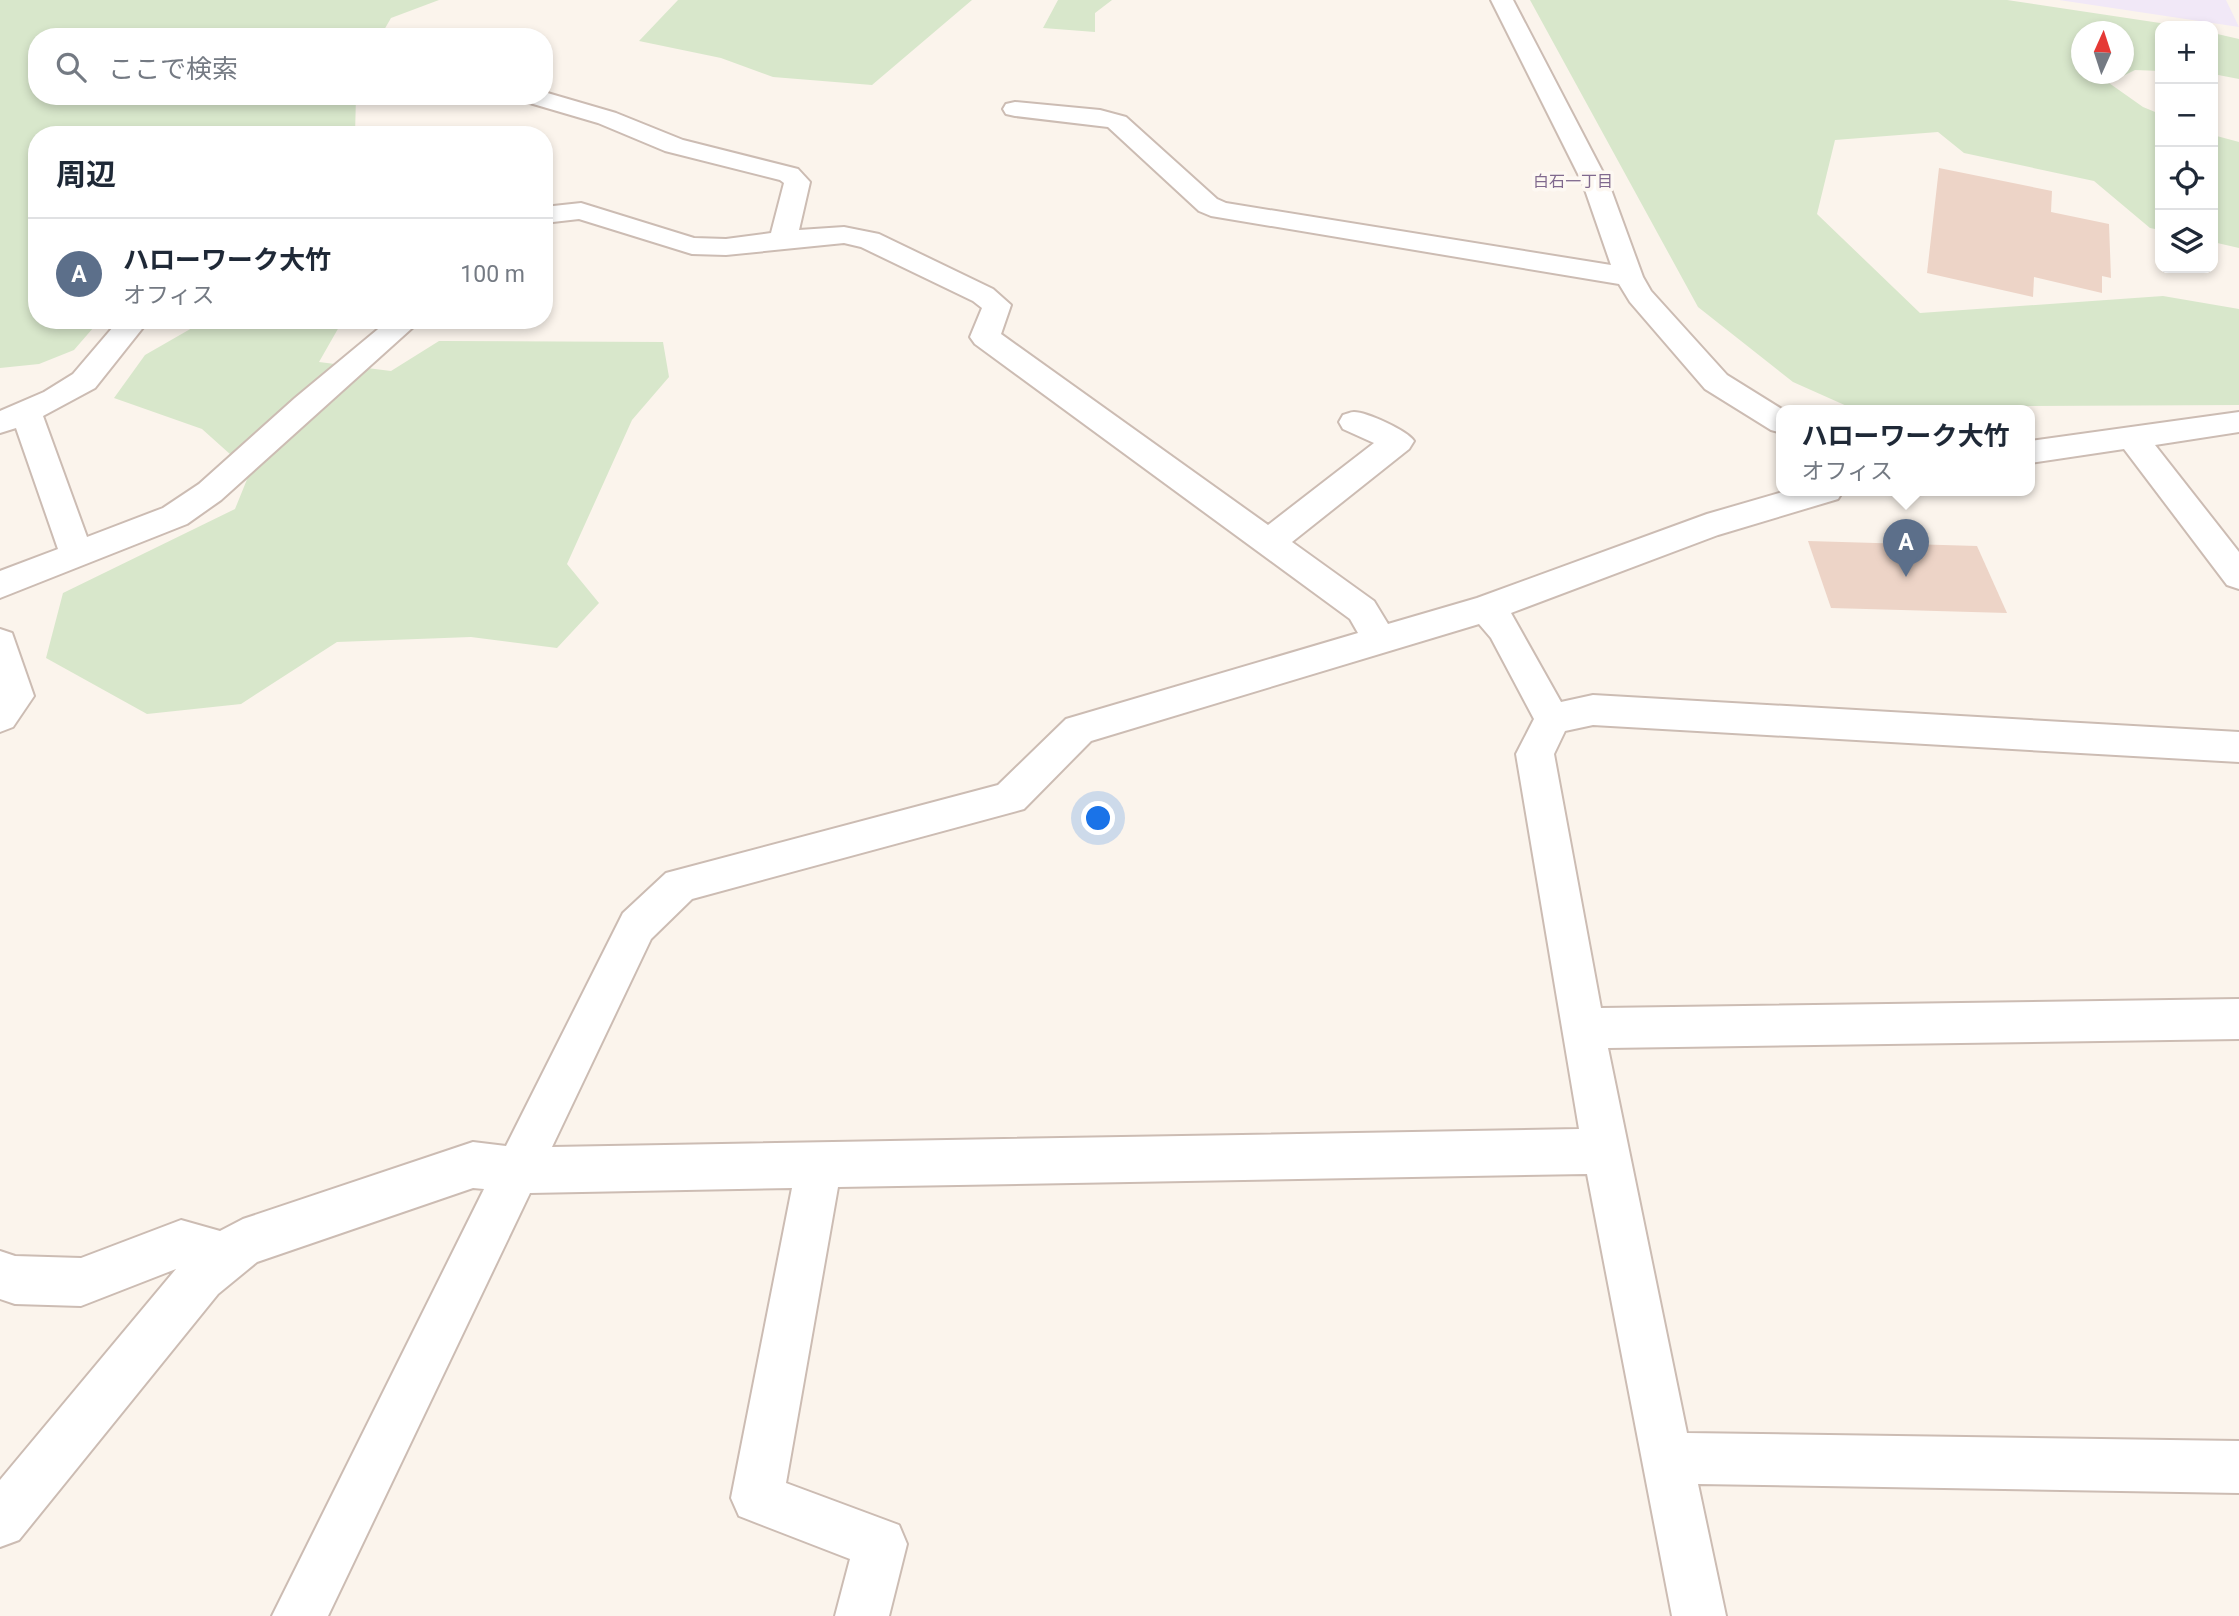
<!DOCTYPE html>
<html lang="ja">
<meta charset="utf-8">
<style>
body{margin:0;font-family:Roboto,"Noto Sans JP",sans-serif;background:#f2f2f3;color:#1f2937}
.controls{position:absolute;right:21px;top:21px;display:grid;overflow:hidden;border-radius:14px;box-shadow:0 4px 10px #0003}
.controls button{width:63px;height:63px;display:grid;place-items:center;padding:0;border:0;border-bottom:2px solid #e0e1e3;background:#fff;color:#1f2937;font:35px sans-serif}
.compass{position:absolute;left:2071px;top:21px;width:63px;height:63px;border-radius:50%;background:#fff;box-shadow:0 4px 10px #0003;rotate:3deg}
.you{position:absolute;left:1099px;top:819px;width:24px;height:24px;margin:-18px;border:5px solid #fff;border-radius:50%;background:#1a73e8;box-shadow:0 0 0 10px #1a73e833}
.badge{display:grid;place-items:center;width:46px;height:46px;border-radius:50%;background:#1a73e8;color:#fff;font-size:23px;font-weight:700}
.pin{position:absolute;translate:-50% -58px;filter:drop-shadow(0 2px 4px #0008)}
.pin::after{content:'';position:absolute;top:37px;width:24px;height:21px;background:inherit;clip-path:polygon(0 0,100% 0,50% 100%)}
.popup{position:absolute;left:1776px;top:405px;width:259px;height:91px;box-sizing:border-box;display:grid;place-content:center;border-radius:14px;background:#fff;filter:drop-shadow(0 2px 5px #0005);font-size:23px;white-space:nowrap;color:#747a83}
.popup b{font-size:26px;color:#1f2937}
.popup::after{content:'';position:absolute;left:50%;top:100%;margin-left:-14px;border:14px solid transparent;border-top-color:#fff}
.list{margin:0;padding:0;list-style:none}
h2{display:flex;justify-content:space-between;align-items:center;height:91px;margin:0;padding:0 28px;font-size:30px}
h2 small{font-size:23px;font-weight:400;color:#747a83}
.list li{display:grid;grid-template-columns:46px 1fr auto;gap:21px;align-items:center;box-sizing:border-box;height:112px;padding:0 28px;border-top:2px solid #e0e1e3}
.list b{display:block;font-size:26px;white-space:nowrap}
.list p{margin:0;font-size:23px;white-space:nowrap;color:#747a83}
.list em{font-size:23px;font-style:normal;color:#747a83}
.icon{flex:none;width:38px;height:38px;fill:none;stroke:currentColor;stroke-width:2;stroke-linecap:round;stroke-linejoin:round}
.map{position:relative;flex:none;width:2239px;height:1616px;overflow:hidden}
.search{position:absolute;background:#fff;box-shadow:0 4px 10px #0003;left:28px;top:28px;width:525px;height:77px;display:flex;align-items:center;gap:18px;box-sizing:border-box;padding:0 24px;border-radius:28px;color:#747a83;font-size:26px}
.panel{position:absolute;background:#fff;box-shadow:0 4px 10px #0003;left:28px;top:126px;width:525px;height:203px;border-radius:28px}
.map>svg:first-child{display:block}
.education{fill:#f1e8f7}
.green{fill:#d8e7cb;fill-rule:evenodd}
.building{fill:#edd4c7}
.lines{fill:none;stroke-linecap:round;stroke-linejoin:round}
.minor-casing{stroke:#ccbcb3;stroke-width:4}
.minor{fill:#fff;fill-rule:evenodd}
.labels{text-anchor:middle;stroke-width:7;stroke-linejoin:round;paint-order:stroke}
.far-neighbourhood-label{font-size:16px;fill:#80698e;stroke:#fdf8f2}
</style>
<div class="map">
<svg width="2239" height="1616" viewBox="0 0 2239 1616">
<rect width="100%" height="100%" fill="#fbf4ec"/>
<polygon class="education" points="2059,0 2226,0 2239,27"/>
<g class="green">
<polygon points="0,0 439,0 391,18 380,37 37,37 37,96 356,96 355,135 37,135 37,320 100,320 74,350 39,364 0,368"/>
<polygon points="678,0 972,0 872,85 773,77 721,58 639,41"/>
<polygon points="1058,0 1112,0 1095,13 1095,32 1043,28"/>
<path d="M1530,0H2007L2180,26H2160V71L2135,70L2109,83L2143,107L2160,114V230L2150,228L2094,181L1964,153L1938,132L1835,140L1817,214L1920,313L2163,296L2239,309V405L2021,406L2016,411H1858L1793,382L1698,307ZM2082,32H2124V74H2082Z"/>
<polygon points="2213,33 2239,39 2239,79 2213,74"/>
<polygon points="2213,135 2239,142 2239,248 2213,242"/>
<polygon points="206,320 343,320 319,362 391,371 439,341 663,342 669,377 632,420 567,564 599,603 557,648 471,637 337,642 241,704 147,714 46,658 63,593 235,509 250,472 202,429 114,398 145,355"/>
</g>
<g class="building">
<polygon points="1939,168 2052,191 2051,212 2109,224 2111,278 2102,276 2102,293 2034,277 2033,297 1927,273"/>
<polygon points="1808,541 1977,546 2007,613 1831,608"/>
</g>
<g class="lines">
<defs>
<g id="minor">
<polygon points="1491,0 1513,0 1609,184 1643,277 1651,291 1727,375 1785,411 1782,411 1782,433 1771,430 1705,389 1630,302 1619,284 1211,216 1199,211 1108,127 1015,116 1006,114 1003,109 1006,104 1015,102 1100,110 1126,117 1217,199 1226,203 1611,265 1583,184"/>
<path d="M544,92L616,113L683,140L798,169L810,182L799,230L844,227L879,234L993,289L1011,305L1001,334L1268,525L1374,443L1343,429L1339,422L1343,415C1347,414 1350,412 1354,412C1367,412 1408,431 1414,441L1409,449L1292,542L1374,601L1388,624L1477,598L1707,514L1786,491H1843L1838,499L1718,535L1511,613L1561,702L1593,695L2239,732V762L1593,725L1565,731L1554,754L1601,1008L2239,999V1039L1608,1048L1687,1433L2239,1441V1493L1698,1484L1726,1616H1672L1587,1174L838,1187L786,1483L899,1525L907,1544L889,1616H835L850,1559L739,1516L731,1498L792,1188L530,1193L328,1616H272L484,1189L473,1188L257,1262L218,1294L19,1540L0,1547V1480L176,1269L81,1306L15,1304L0,1299V1251L15,1256L81,1258L181,1220L220,1231L243,1219L473,1142L506,1146L623,913L666,873L998,785L1066,719L1358,633L1350,619L975,344L970,337L982,308L973,301L861,247L844,243L726,255L692,254L579,219L544,223V207L581,203L694,238L726,239L771,233L784,183L780,180L665,151L598,123L523,101L520,96H544ZM1479,624L1491,638L1534,719L1516,754L1579,1129L552,1147L651,939L692,899L1024,809L1091,741Z"/>
<polygon points="119,320 149,320 95,388 43,416 87,537 163,508 199,484 295,398 389,320 421,320 221,500 187,524 0,598 0,571 58,549 16,428 0,433 0,411 44,392 73,374"/>
<polygon points="2239,412 2239,432 2155,445 2239,552 2239,589 2227,585 2124,449 2030,463 2030,441"/>
<polygon points="0,629 12,633 34,696 13,727 0,732"/>
</g>
</defs>
<use href="#minor" class="minor-casing"/>
<use href="#minor" class="minor"/>
</g>
<g class="labels">
<g class="far-neighbourhood-label">
<text x="1573" y="187">白石一丁目</text>
</g>
</g>
</svg>
<div class="controls">
<button>+</button>
<button>−</button>
<button><svg class="icon" aria-label="locate" viewBox="0 0 24 24"><circle cx="12" cy="12" r="6"/><path d="M12 2v4M12 18v4M2 12h4M18 12h4"/></svg></button>
<button><svg class="icon" aria-label="layers" viewBox="0 0 24 24"><path d="M12 4l9 5-9 5-9-5zM3 14l9 5 9-5"/></svg></button>
</div>
<svg class="compass" viewBox="-18 -18 36 36"><path d="M0-13l5 13h-10z" fill="#e53935"/><path d="M0 13l5-13h-10z" fill="#747a83"/></svg>
<div class="you"></div>
<div class="pin badge" style="left:1906px;top:577px;background:#5c6f8a">A</div>
<div class="popup"><b>ハローワーク大竹</b>オフィス</div>
<div class="search"><svg class="icon" aria-label="search" viewBox="0 0 24 24"><circle cx="10" cy="10" r="6"/><path d="M15 15l6 6"/></svg>ここで検索</div>
<section class="panel">
<h2>周辺<small></small></h2>
<ul class="list">
<li><span class="badge" style="background:#5c6f8a">A</span><div><b>ハローワーク大竹</b><p>オフィス</p></div><em>100 m</em></li>
</ul>
</section>
</div>
